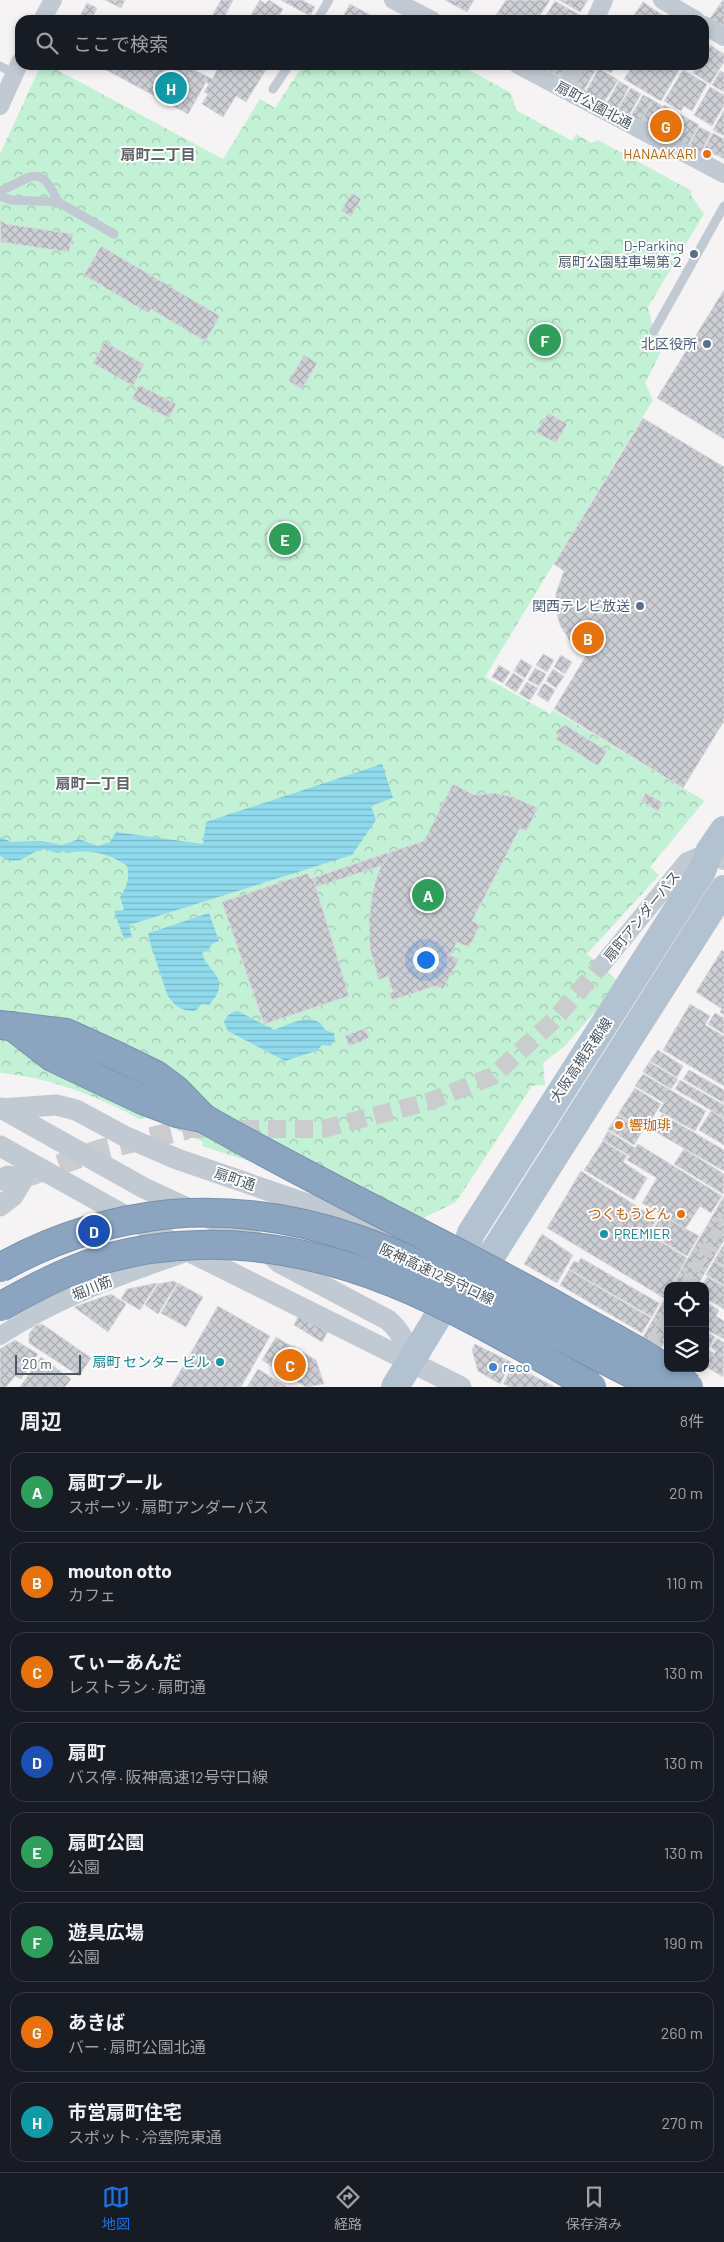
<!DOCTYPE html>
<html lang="ja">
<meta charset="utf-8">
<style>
body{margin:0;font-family:Barlow,"Noto Sans JP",sans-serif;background:#242831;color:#f1f3f6}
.controls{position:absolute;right:15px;bottom:15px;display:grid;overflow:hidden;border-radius:10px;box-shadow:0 2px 8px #0003}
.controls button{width:45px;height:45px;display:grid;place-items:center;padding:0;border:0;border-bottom:1px solid #363941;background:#171b24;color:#f1f3f6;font:25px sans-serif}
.scale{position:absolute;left:15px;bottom:12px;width:66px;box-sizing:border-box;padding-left:5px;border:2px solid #4a5661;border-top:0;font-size:14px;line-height:18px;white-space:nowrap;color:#4a5661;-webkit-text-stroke:4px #fff;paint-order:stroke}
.you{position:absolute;left:425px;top:959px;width:18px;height:18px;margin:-12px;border:4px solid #fff;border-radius:50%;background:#1a73e8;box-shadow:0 0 0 8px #1a73e833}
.badge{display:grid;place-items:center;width:32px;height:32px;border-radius:50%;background:#1a73e8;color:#fff;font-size:16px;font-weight:700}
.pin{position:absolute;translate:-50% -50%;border:2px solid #fff;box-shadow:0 1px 5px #0006}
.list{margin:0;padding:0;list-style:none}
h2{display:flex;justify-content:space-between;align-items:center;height:65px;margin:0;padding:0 20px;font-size:21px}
h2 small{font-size:16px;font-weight:400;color:#9ea1a6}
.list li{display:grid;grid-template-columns:32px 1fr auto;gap:15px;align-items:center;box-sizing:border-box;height:80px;margin:0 10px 10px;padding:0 10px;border:1px solid #363941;border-radius:15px}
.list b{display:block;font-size:19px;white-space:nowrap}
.list p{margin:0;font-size:16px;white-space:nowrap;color:#9ea1a6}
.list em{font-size:16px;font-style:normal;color:#9ea1a6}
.icon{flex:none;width:28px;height:28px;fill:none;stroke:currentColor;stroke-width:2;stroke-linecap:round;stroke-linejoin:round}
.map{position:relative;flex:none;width:724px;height:1387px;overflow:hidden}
.search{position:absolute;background:#171b24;box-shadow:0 2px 8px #0003;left:15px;right:15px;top:15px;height:55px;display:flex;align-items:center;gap:12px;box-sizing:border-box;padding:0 18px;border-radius:15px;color:#9ea1a6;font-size:19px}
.sheet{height:785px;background:#171b24}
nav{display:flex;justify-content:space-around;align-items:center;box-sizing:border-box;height:70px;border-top:1px solid #363941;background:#171b24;font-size:14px;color:#9ea1a6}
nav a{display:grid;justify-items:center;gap:2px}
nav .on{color:#1a73e8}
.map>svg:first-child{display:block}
.forest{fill:url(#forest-crowns)}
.water{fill:url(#water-rules)}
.building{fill:url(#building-cross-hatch);stroke:#d7d9de}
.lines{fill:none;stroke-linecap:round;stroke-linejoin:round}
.pedestrian-tunnel{stroke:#caccce;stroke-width:12;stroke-dasharray:12 6;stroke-linecap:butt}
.minor-tunnel{stroke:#caccce;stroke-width:18;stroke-dasharray:18 9;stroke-linecap:butt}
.tertiary-tunnel{stroke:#caccce;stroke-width:21;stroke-dasharray:21 11;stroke-linecap:butt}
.motorway-casing{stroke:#7690ad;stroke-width:30}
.service{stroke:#c1cad2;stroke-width:9}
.minor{stroke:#c1cad2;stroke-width:18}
.tertiary{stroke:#c1cad2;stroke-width:21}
.primary{stroke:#b3c2d1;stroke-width:28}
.motorway{stroke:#8ba5c1;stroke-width:28}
.motorway-bridge-casing{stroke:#7690ad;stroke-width:30;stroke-linecap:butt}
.motorway-bridge{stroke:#8ba5c1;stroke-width:28}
.food-dot{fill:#e8710a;stroke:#fff;stroke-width:2}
.service-dot{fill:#5c6f8a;stroke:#fff;stroke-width:2}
.culture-dot{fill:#0f9aa8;stroke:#fff;stroke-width:2}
.shop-dot{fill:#3f7fe0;stroke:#fff;stroke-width:2}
.labels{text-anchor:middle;stroke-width:4;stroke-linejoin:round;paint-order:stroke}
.street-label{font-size:14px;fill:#4a5661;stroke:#fff}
.food-label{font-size:14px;fill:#c56008;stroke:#fff;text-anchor:end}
.service-label{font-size:14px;fill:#4e5e75;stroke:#fff;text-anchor:end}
.culture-label{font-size:14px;fill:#0d838f;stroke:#fff;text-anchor:start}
.shop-label{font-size:14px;fill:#366cbe;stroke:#fff;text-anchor:start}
.neighbourhood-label{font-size:15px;font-weight:bold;fill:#5f6368;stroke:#fff}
</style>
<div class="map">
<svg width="724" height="1387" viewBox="0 0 724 1387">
<defs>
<pattern id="forest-crowns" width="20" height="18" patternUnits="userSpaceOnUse" patternTransform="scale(1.25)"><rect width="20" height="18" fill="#c3f1d5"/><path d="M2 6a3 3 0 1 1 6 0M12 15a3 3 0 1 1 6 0" fill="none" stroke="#a0c6b0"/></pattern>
<pattern id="water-rules" width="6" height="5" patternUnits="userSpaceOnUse" patternTransform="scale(1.25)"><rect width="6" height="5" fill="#90daee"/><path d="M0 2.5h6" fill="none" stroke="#78b4c4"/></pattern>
<pattern id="building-cross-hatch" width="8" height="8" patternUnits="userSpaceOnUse" patternTransform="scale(1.25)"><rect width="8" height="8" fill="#cdcfd5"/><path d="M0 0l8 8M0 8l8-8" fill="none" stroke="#a8abb0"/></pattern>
</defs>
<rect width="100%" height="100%" fill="#f5f3f3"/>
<path class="forest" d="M41,65H48L223,159L260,99L275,108L303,65H460L511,93L516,110L572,141L576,134L591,143L598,140L692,191L691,195L704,214L648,307L654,332L667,340L645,383L653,400L485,677L550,714L553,710L703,800L706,799L650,867L659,875L587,954L620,983L565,1046L543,1063L545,1085L532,1086L456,1202L423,1218L202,1146L203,1142L148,1116L139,1119C97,1096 49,1077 0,1073V154Z"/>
<g class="water">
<path d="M382,764L393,798L371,806L376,820L352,855L129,925L132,937L124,939L114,911L124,910L120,897C127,886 130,879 127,866C109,853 89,849 66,853L64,851L58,853L43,849C24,854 22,868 0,856V837L11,842L42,841L62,845L79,839L98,846L110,842L116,832L203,844L206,822Z"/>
<path d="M209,913L219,941L212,944L207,952L202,950C202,971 236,976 209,1005L202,1004L195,1011C182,1012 173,1005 167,994L148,936L149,933Z"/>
<path d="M238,1011L274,1030C290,1024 315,1009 325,1030L334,1033L335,1039L331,1046L322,1045L316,1051L285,1061L228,1031L224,1022C227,1015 231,1012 238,1011Z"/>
</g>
<g class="building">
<polygon points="105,0 125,0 121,8"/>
<polygon points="221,0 233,0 223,20 210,20"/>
<polygon points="260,0 265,4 269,0 283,9 278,18 282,20 248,20"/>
<polygon points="281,0 302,0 315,7 310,16"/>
<polygon points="445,0 474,0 467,12"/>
<polygon points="506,0 550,0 537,20 493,20"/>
<polygon points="559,0 588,0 580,12"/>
<polygon points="723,0 724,0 724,32 708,21"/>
<polygon points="555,1 585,18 584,20 543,20"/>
<polygon points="643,2 667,18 665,20 631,20"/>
<polygon points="87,3 97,8 91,20 78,20"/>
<polygon points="350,4 379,20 341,20"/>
<polygon points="710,45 724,54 724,62 710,84 693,73 698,65 704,65 704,55"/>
<polygon points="97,65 185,65 212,79 220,65 269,65 246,102 236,96 223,117 202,104 208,94 204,92 209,84 206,82 188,114"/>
<polygon points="538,65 566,65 561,77"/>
<polygon points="581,65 589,65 596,69 583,92 576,87 573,81"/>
<polygon points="596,65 616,65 611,73"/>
<polygon points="633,65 670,65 679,70 661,101 624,79"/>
<polygon points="599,68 618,80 603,104 585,93"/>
<polygon points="683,70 707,84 692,111 684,106 681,111 664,101"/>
<polygon points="720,71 724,73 724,92 712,85"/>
<polygon points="619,81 629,87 618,108 607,103"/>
<polygon points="710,87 724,95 724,105 712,126 694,115"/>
<polygon points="631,88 641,94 629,115 618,109"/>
<polygon points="643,95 653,100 641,121 631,116"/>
<polygon points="653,100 662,106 651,127 641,121"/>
<polygon points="664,105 699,125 687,147 652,127"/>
<polygon points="724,110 724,136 713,130"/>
<polygon points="699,127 711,133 700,154 688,148"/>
<polygon points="713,133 724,139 724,159 704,149"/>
<polygon points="352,193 361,199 351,216 341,211"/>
<polygon points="0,220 6,224 73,234 69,252 1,242"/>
<polygon points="101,246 220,316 205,341 151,309 148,313 84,275"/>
<polygon points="724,290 724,439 657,398"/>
<polygon points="105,342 144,364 133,386 93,363"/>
<polygon points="304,355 317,363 302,389 289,381"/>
<polygon points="139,385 176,404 169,418 132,399"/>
<polygon points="548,413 567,424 556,443 536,432"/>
<polygon points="643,418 724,467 724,721 683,788 554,709 586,656 573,646 560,625 556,610 556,593 564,571 554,564"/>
<polygon points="543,654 554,660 547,672 536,665"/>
<polygon points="561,655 572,662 565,674 554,667"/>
<polygon points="521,659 532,666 525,678 514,671"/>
<polygon points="499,665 510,672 503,683 492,677"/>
<polygon points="535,668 546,674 539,686 528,680"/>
<polygon points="553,669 564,676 556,688 546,681"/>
<polygon points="513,673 524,680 516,692 505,685"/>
<polygon points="527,682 538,688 530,700 519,694"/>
<polygon points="544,683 555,690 548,702 537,695"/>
<polygon points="565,725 607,751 598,766 556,739 559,735 556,733 558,730"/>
<polygon points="453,784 474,795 494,793 513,797 538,808 526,831 520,828 472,921 480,925 469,947 457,942 450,955 459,959 443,989 435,986 392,1000 389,993 393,992 388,976 379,980 370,949 369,919 373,891 378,873 390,852 424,841"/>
<polygon points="646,793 663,803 658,811 641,801"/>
<polygon points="390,852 383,865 316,887 313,878"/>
<polygon points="308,873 310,879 313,878 349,996 264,1024 222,902"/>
<polygon points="722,950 724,952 724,1015 720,1012 722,1009 696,992"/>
<polygon points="690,1004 710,1016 705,1025 724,1036 724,1086 663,1050"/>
<polygon points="715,1013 724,1018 724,1034 708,1024"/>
<polygon points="365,1028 369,1038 349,1046 345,1036"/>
<polygon points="658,1050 683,1066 677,1077 650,1061"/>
<polygon points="649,1062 678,1079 671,1089 643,1072"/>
<polygon points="689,1070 724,1090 724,1103 683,1079"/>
<polygon points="643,1074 706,1111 695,1131 659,1111 664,1103 635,1086"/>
<polygon points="680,1080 724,1105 724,1118 675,1089"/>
<polygon points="635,1088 661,1104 645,1130 618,1114"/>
<polygon points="711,1111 724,1119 724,1145 699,1130"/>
<polygon points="662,1114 724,1150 724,1171 652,1130"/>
<polygon points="618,1115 643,1130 634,1145 608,1129"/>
<polygon points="608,1131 635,1148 638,1144 722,1196 711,1213 700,1206 685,1229 642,1203 657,1178 627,1160 630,1156 603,1140"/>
<polygon points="603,1141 627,1156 623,1162 647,1178 634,1200 584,1170"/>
<polygon points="684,1149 724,1174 723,1194 674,1164"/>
<polygon points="581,1171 657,1219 649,1232 655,1236 653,1237 687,1258 671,1286 668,1286 664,1298 547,1228"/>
<polygon points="724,1196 724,1240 697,1286 672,1286"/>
<polygon points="662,1216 699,1236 687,1256 655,1237 656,1235 651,1232"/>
<polygon points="542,1234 573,1255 557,1283 524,1264"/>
<polygon points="724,1244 724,1266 714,1261"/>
<polygon points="581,1258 659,1303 652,1317 569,1269 574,1261 578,1263"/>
<polygon points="714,1261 724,1267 724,1285 706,1275"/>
<polygon points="569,1270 651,1318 642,1333 560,1285"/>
<polygon points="707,1277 724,1286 724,1309 705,1298 705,1286 702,1286"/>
<polygon points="174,1281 177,1283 158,1314 145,1305 158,1284"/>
<polygon points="157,1283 140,1310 121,1299 127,1289"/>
<polygon points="178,1283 203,1297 186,1327 161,1313"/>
<polygon points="668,1293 668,1336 660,1349 642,1339"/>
<polygon points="111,1294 126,1304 108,1332 74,1307"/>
<polygon points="705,1302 719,1310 716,1316 724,1321 724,1339 705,1329"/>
<polygon points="218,1306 270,1336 241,1387 171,1387"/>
<polygon points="299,1315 328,1331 322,1342 294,1325"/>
<polygon points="42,1324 91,1358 79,1376 29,1343 29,1334 35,1326"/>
<polygon points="705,1331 715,1337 708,1350 705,1349"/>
<polygon points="276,1337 291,1346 276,1369 262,1360"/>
<polygon points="717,1338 724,1343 723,1377 710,1369 716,1358 713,1356 716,1351 711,1347"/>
<polygon points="15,1340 38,1354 21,1379 15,1376 6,1387 0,1387 0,1349"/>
<polygon points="475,1344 511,1362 500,1384 478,1371 472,1350"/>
<polygon points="292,1346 316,1360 324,1384 306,1387 278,1370"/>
<polygon points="705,1349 714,1353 713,1356 716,1358 710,1369 705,1366"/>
<polygon points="41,1357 71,1379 65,1387 20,1387"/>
<polygon points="513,1365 553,1386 553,1387 510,1387 503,1384"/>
<polygon points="258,1369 287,1387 247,1387"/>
</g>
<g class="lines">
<g class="pedestrian-tunnel">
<polyline points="685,1286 724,1219"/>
<polyline points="651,1344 668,1315"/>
</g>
<polyline class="minor-tunnel" points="187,1129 323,1129 428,1102 493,1076 553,1021 601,966"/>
<polyline class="tertiary-tunnel" points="29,1176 99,1150 187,1129"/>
<defs>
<g id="motorway">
<polyline points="0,1025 66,1033 119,1057 156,1075 176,1090 203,1118"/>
<polyline points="12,1026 52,1057 145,1101 177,1113 203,1118"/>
</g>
</defs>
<use href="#motorway" class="motorway-casing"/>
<g class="service">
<polyline points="317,20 329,0"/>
<polyline points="0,66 15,74"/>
<polyline points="273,89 289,65"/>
<path d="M0,191C32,178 40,161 58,202"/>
<polyline points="0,196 11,200 58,202 114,234"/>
<polyline points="654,331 724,206"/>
</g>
<g class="minor">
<polyline points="393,0 432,20"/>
<polyline points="662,0 696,20"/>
<polyline points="42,20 53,0"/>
<polyline points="595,20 604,0"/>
<polyline points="704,25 724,37"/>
<polyline points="518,65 724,174"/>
<polyline points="565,90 576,65"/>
<polyline points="0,106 20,62"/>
<polyline points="601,966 687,861 709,852 724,861"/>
<path d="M0,1336C56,1299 119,1276 183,1254"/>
</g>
<g class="tertiary">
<path d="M1,1108L144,1188L250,1237L280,1263L388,1320C402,1332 406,1344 411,1361"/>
<polyline points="0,1109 56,1105 76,1110 126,1137 177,1159 412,1240"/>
<polyline points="0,1146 190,1252 461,1387"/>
<polyline points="0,1180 8,1176 24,1178 13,1196 0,1206"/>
</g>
<g class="primary">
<polyline points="466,1281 488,1261 724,889"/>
<polyline points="395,1387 451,1295 471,1233 702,871 709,852 724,830"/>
</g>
<use href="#motorway" class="motorway"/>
<defs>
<g id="motorway-bridge">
<path d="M203,1118C321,1186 445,1243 564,1310C605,1334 653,1356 689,1387"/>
<path d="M0,1268C53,1238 110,1220 171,1214C309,1203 410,1257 527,1319C571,1342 614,1365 658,1387"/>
<path d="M0,1307C23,1294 47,1281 71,1271C111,1254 157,1246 200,1245C349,1241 467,1315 592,1387"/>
</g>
</defs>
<use href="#motorway-bridge" class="motorway-bridge-casing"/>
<use href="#motorway-bridge" class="motorway-bridge"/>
</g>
<g class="food-dot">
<circle cx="707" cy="154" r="5"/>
<circle cx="619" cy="1125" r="5"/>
<circle cx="681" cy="1214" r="5"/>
</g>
<g class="service-dot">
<circle cx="694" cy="254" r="5"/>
<circle cx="707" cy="344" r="5"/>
<circle cx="640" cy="606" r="5"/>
</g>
<g class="culture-dot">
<circle cx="604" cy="1234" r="5"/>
<circle cx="220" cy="1362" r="5"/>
</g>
<circle class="shop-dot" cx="493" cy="1367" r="5"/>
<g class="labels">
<g class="street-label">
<text transform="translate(594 105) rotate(28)" y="5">扇町公園北通</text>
<text transform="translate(642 916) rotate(-51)" y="5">扇町アンダーパス</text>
<text transform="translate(581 1060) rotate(-56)" y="5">大阪高槻京都線</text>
<text transform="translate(235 1179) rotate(19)" y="5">扇町通</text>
<text transform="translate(437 1274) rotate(25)" y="5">阪神高速12号守口線</text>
<text transform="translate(92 1288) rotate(-22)" y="5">堀川筋</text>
</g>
<g class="food-label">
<text x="697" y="159">HANAAKARI</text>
<text x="629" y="1130" text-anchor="start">響珈琲</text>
<text x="671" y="1219">つくもうどん</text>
</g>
<g class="service-label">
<text x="684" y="251">D-Parking<tspan x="684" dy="16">扇町公園駐車場第２</tspan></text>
<text x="697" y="349">北区役所</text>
<text x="630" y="611">関西テレビ放送</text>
</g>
<g class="culture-label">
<text x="614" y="1239">PREMIER</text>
<text x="210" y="1367" text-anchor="end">扇町 センター ビル</text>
</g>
<g class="shop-label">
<text x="503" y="1372">reco</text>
</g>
<g class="neighbourhood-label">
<text x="158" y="160">扇町二丁目</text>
<text x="93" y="789">扇町一丁目</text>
</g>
</g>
</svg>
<div class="controls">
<button><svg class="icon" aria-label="locate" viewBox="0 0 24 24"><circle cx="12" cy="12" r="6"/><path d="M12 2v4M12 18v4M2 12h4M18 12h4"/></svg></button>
<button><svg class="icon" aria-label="layers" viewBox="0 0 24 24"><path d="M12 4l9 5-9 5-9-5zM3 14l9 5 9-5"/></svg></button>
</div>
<div class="scale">20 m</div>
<div class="you"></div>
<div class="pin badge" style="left:428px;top:895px;background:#2e9e5b">A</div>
<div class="pin badge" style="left:588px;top:638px;background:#e8710a">B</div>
<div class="pin badge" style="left:290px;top:1365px;background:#e8710a">C</div>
<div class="pin badge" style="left:94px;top:1231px;background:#1a4fb4">D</div>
<div class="pin badge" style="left:285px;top:539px;background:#2e9e5b">E</div>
<div class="pin badge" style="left:545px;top:340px;background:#2e9e5b">F</div>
<div class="pin badge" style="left:666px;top:126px;background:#e8710a">G</div>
<div class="pin badge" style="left:171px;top:88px;background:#0f9aa8">H</div>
<div class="search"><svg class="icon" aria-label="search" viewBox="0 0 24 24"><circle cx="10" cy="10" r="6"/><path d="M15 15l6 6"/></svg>ここで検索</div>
</div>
<section class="sheet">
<h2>周辺<small>8件</small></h2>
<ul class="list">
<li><span class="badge" style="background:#2e9e5b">A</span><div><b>扇町プール</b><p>スポーツ · 扇町アンダーパス</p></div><em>20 m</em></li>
<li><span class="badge" style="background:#e8710a">B</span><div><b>mouton otto</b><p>カフェ</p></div><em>110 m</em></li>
<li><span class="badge" style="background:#e8710a">C</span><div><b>てぃーあんだ</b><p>レストラン · 扇町通</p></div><em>130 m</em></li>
<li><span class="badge" style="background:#1a4fb4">D</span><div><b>扇町</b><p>バス停 · 阪神高速12号守口線</p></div><em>130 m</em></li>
<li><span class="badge" style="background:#2e9e5b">E</span><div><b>扇町公園</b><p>公園</p></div><em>130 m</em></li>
<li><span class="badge" style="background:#2e9e5b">F</span><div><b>遊具広場</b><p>公園</p></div><em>190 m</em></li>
<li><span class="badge" style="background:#e8710a">G</span><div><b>あきば</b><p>バー · 扇町公園北通</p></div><em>260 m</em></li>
<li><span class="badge" style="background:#0f9aa8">H</span><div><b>市営扇町住宅</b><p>スポット · 冷雲院東通</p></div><em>270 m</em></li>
</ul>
</section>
<nav>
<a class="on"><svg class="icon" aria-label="map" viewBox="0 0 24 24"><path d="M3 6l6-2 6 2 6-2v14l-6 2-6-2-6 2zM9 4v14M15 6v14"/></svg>地図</a>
<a><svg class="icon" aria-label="directions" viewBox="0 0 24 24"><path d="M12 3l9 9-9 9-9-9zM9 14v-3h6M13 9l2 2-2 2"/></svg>経路</a>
<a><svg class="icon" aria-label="saved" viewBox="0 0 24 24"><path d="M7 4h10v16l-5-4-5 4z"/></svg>保存済み</a>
</nav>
